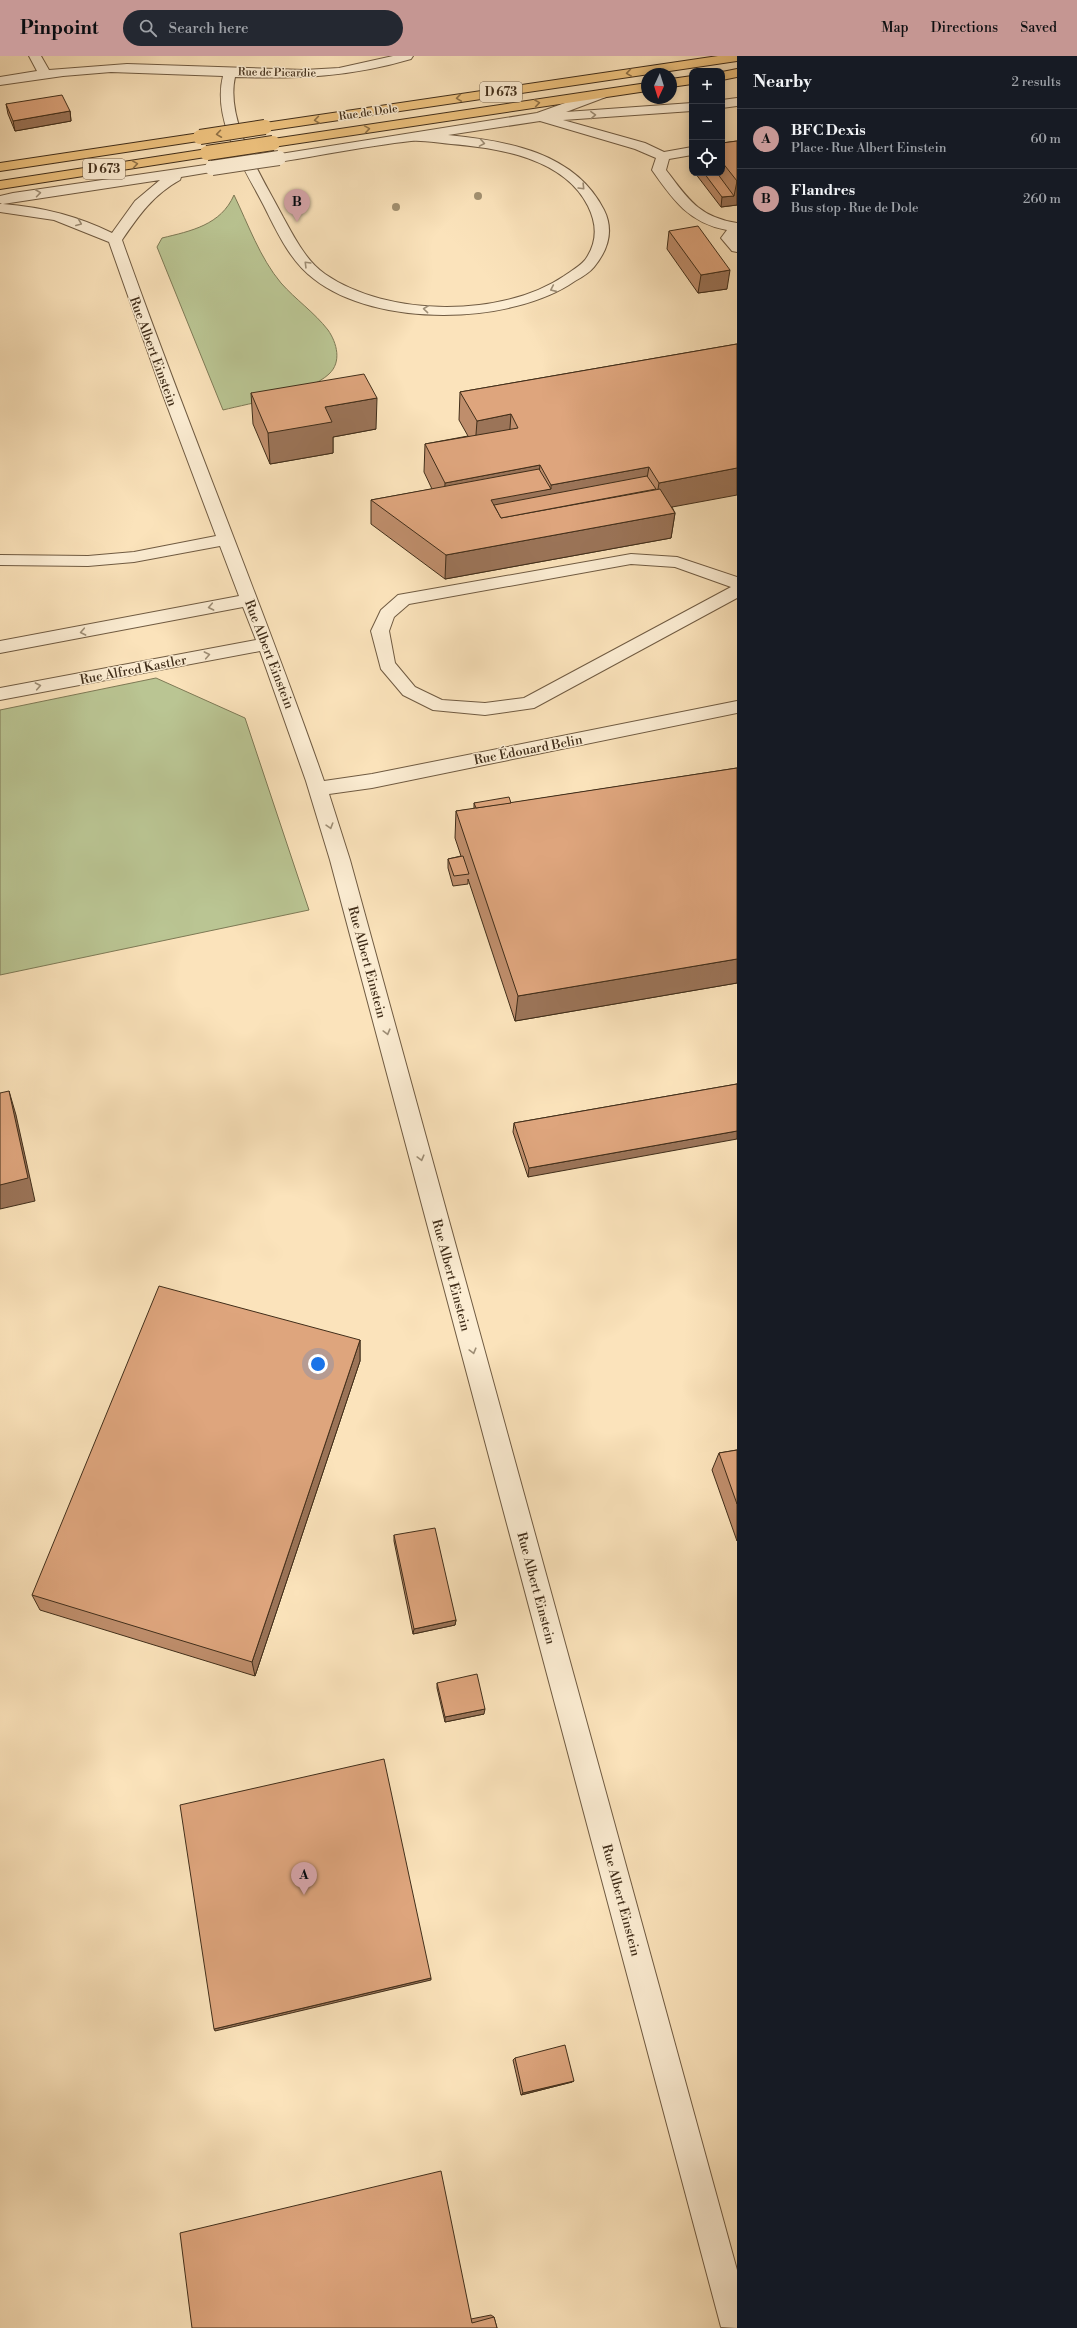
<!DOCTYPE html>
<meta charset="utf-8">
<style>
body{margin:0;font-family:"Libre Bodoni",serif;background:#242831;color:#f1f3f6}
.controls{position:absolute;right:12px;top:12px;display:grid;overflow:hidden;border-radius:8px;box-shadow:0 2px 10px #0003}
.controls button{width:36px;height:36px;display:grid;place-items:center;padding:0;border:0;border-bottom:1px solid #363941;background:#171b24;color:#f1f3f6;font:20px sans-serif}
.compass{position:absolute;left:641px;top:12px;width:36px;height:36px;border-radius:50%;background:#171b24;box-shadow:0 2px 10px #0003;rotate:184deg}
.you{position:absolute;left:318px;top:1308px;width:14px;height:14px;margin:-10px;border:3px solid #fff;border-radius:50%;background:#1a73e8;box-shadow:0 0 0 6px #1a73e833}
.badge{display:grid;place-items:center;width:26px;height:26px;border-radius:50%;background:#c59692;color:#111;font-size:13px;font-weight:700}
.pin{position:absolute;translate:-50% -33px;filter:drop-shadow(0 1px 2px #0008)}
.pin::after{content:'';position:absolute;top:21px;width:14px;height:12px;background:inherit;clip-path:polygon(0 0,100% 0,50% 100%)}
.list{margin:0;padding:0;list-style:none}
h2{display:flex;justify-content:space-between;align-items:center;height:52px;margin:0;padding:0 16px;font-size:17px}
h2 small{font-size:13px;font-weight:400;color:#9ea1a6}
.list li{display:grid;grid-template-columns:26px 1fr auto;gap:12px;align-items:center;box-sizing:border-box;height:60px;padding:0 16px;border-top:1px solid #363941}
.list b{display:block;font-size:15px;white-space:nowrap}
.list p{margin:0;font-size:13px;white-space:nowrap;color:#9ea1a6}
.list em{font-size:13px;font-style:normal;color:#9ea1a6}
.icon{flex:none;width:22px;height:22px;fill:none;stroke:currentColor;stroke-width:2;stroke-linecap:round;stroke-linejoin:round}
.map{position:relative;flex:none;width:737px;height:2272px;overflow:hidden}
header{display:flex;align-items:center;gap:24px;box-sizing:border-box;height:56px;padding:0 20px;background:#c59692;color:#111}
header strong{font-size:19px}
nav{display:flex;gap:22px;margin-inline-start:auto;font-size:14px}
.search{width:280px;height:36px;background:#242831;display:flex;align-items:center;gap:10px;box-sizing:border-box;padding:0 14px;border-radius:22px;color:#9ea1a6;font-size:15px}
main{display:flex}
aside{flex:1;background:#171b24}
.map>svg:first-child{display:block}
.green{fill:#bac593;stroke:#7e7a56}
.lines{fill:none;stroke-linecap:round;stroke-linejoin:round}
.minor-casing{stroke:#705b42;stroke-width:2}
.major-casing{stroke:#412e1a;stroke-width:2}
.minor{fill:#fcedd3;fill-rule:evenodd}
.major{fill:#eec27e;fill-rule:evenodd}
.minor-bridge-casing{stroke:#705b42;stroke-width:16;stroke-linecap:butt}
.major-bridge-casing{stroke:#412e1a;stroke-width:16;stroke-linecap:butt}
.minor-bridge{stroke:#fcedd3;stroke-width:14}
.major-bridge{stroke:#eec27e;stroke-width:14}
.tree{fill:#a29070}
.wall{fill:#bf8e6c;stroke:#412e1a}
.shaded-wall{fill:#9b7458;stroke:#412e1a}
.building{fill:#dea57d;stroke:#412e1a}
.oneway{stroke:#8f7147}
.oneway2{stroke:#9e8e76}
.labels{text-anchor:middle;stroke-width:3;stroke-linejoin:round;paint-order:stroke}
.far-street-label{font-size:11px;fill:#412e1a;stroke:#fcedd3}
.shield{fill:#fcedd3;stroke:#796752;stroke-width:1}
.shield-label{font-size:12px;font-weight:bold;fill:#412e1a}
.street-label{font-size:13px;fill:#412e1a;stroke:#fcedd3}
</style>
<header>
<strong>Pinpoint</strong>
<div class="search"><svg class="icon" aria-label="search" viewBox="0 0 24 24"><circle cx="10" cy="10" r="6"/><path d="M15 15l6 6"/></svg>Search here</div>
<nav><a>Map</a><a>Directions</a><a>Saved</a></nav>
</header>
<main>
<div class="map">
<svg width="737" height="2272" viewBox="0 0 737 2272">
<rect width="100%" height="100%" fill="#fbe3bb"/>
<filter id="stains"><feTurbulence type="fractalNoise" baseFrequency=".005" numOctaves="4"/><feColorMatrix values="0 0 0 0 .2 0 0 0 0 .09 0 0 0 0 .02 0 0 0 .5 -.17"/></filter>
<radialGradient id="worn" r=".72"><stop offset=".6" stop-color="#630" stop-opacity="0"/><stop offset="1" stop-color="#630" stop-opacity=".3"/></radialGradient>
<g class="green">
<path d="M234,139C248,168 260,202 281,227C296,244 314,256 328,274C337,287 342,306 329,318C309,337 251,347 223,354L157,191L162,182C191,175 221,169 234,139Z"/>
<polygon points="156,622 245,662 309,854 0,919 0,654"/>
</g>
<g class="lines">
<defs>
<g id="minor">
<path d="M29,0H41L49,14L127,8L304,14L339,12L393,0H413L411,3C350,21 299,23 235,21C225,66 263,122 283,161C294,181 306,205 325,218C387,261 502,262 564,220C571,215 579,211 585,204C598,186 597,168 588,150C564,102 499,92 451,88C438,87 424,84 411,85C367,90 323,99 279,106L274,105L272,102L274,99L537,57L601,34L606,35L607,38L606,41L566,56L692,47V55L563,64L645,87L664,96L692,91V99L669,103L666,114C688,143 699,161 737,167V196L732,195L721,182L727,174C689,167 673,144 652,114L656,102L635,93L540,65L448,79C507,85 575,96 604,154C614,174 608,194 594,211C589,217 582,221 575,225C512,269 376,272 314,223C290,205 277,176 264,150C244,111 212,65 223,20L111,16L63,20L0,29V21L37,15Z"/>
<polygon points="737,42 737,50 722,52 722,44"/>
<path d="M212,108L217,109L219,112L217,115L181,121L180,124C153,139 139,159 122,184C186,366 261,544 324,725L372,718L737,645V657L372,732L329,738L350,804L737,2214V2272L721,2271L330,804L306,725L260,595L0,644V632L256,584L243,551L0,597V585L239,540L220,490L134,506L88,510L0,509V499L88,500L134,496L216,480L163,339L109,186L54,164L0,156V148H2L0,147V140L13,137ZM160,124L135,145L112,177C78,160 42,151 3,148Z"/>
<path d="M631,498L677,501L737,521V542L534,652L485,659L433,654L403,639L381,613L371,575L381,554L398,539ZM631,508L675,511L731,531L524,642L485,647L442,644L415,631L395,607L389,575L394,561L409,548Z"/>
</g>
<g id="major">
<polygon points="718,0 737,0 737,5 265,75 258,71 265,67"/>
<polygon points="737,13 737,21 722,24 722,16"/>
<polygon points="692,20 692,28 671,31 671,23"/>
<polygon points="647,27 647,35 273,91 266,87 273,83"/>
<polygon points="200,77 205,78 207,81 205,84 0,115 0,107"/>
<polygon points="207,93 212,94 214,97 212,100 0,133 0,125"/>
</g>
</defs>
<use href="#minor" class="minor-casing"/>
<use href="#major" class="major-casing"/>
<use href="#minor" class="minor"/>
<use href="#major" class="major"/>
<defs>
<polyline id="minor-bridge" points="212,112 279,102"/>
<g id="major-bridge">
<polyline points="200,81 265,71"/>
<polyline points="207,97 273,87"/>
</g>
</defs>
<use href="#minor-bridge" class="minor-bridge-casing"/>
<use href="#major-bridge" class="major-bridge-casing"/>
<use href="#minor-bridge" class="minor-bridge"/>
<use href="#major-bridge" class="major-bridge"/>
</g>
<g class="tree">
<circle cx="478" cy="140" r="4"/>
<circle cx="396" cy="151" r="4"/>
</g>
<g class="wall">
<polygon points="6,48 70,55 71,65 15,75 8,58"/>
<polygon points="737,85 737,149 721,151 695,117 722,117 722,87"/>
<polygon points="669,175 727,233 698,237 667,193"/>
<polygon points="737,288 672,451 675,457 671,482 445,523 371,468 371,444 432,433 424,416 425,388 468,380 459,364 460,336"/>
<polygon points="251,337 376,373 333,381 333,397 270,408 253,368"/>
<polygon points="737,712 737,927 515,965 468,823 468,828 453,830 448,812 448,803 461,800 455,782 456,755 474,753 474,747 511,747"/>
<polygon points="737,1028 528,1121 513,1076 514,1067"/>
<polygon points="360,1284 360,1305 255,1620 40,1554 32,1539"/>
<polygon points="737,1394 737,1485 712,1414 719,1397"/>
<polygon points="394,1479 456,1564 455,1569 413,1578 394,1485"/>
<polygon points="437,1627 484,1658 445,1666 437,1632"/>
<polygon points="515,2002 572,2026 521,2039 513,2004"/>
<polygon points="491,2259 494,2261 497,2272 192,2272 471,2263"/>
</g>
<g class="shaded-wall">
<polygon points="70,55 71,65 15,75 13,65"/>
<polygon points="737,125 737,149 721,151 722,141 734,140"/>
<polygon points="730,214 727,233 698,237 701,219"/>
<polygon points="377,342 376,373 333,381 333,397 270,408 268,377 325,351"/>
<polygon points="511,358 509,386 475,392 477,365"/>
<polygon points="540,409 537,435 551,433 551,429 649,411 644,439 444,454 445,427"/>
<polygon points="737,412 737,439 656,454 657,439 659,427"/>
<polygon points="675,457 671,482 445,523 446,499"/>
<polygon points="737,903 737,927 515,965 518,940"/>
<polygon points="9,1035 16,1059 35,1145 0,1153 0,1129"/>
<polygon points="737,1075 737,1083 528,1121 529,1112"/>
<polygon points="360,1284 360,1305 255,1620 252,1606"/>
<polygon points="456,1564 455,1569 413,1578 414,1573"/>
<polygon points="485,1653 484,1658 445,1666 445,1661"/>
<polygon points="431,1922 431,1924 215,1975 214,1973"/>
<polygon points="574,2025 572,2026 521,2039 523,2037"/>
</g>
<g class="building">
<polygon points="62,39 70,55 13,65 6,48"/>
<polygon points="737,85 737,125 722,106 722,87"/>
<polygon points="704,117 717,117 734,140 722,141"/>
<polygon points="698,170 730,214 701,219 669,175"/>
<polygon points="737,288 737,412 659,427 649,411 551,429 540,409 445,427 425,388 518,372 511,358 477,365 460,336"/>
<polygon points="364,318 377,342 325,351 332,366 268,377 251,337"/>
<polygon points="539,413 551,433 491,444 501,462 660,433 675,457 446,499 371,444"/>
<polygon points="647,420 656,433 501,462 494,449"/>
<polygon points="737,712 737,903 518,940 456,755"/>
<polygon points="509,741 511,747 476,752 474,747"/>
<polygon points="463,800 469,818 454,820 448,803"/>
<polygon points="737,1028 737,1075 529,1112 514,1067"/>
<polygon points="9,1035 28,1122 0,1129 0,1037"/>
<polygon points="159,1230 360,1284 252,1606 32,1539"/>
<polygon points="737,1394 737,1448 719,1397"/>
<polygon points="435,1472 456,1564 414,1573 394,1479"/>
<polygon points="477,1618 485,1653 445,1661 437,1627"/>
<polygon points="384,1703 431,1922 214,1973 180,1749"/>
<polygon points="565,1989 574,2025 523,2037 515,2002"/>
<polygon points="441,2115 472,2267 494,2261 497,2272 192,2272 180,2177"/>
</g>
<defs><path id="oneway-chevron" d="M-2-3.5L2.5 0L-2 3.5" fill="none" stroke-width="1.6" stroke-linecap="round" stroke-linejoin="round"/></defs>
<g class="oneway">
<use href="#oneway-chevron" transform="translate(629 17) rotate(172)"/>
<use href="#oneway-chevron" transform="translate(459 42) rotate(172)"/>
<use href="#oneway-chevron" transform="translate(537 47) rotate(-9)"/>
<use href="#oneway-chevron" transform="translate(317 64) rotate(172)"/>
<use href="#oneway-chevron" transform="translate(367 73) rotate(-9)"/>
<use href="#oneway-chevron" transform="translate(219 78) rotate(172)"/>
<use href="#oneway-chevron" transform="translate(135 108) rotate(-9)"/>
</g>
<g class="oneway2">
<use href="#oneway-chevron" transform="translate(593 59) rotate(-2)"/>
<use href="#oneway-chevron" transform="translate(482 87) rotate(10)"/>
<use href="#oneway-chevron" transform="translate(582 131) rotate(46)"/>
<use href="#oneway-chevron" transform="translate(38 137) rotate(-8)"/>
<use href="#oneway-chevron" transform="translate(79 167) rotate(22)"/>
<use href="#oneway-chevron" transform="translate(307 208) rotate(-135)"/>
<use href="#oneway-chevron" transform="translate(553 233) rotate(156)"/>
<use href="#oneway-chevron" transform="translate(426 253) rotate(-174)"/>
<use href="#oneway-chevron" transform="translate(211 551) rotate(169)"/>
<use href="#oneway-chevron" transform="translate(83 576) rotate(169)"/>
<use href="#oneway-chevron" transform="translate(207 599) rotate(-11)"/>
<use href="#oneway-chevron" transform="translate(38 630) rotate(-11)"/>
<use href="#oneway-chevron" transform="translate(330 770) rotate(73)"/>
<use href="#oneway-chevron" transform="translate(387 976) rotate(75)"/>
<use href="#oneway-chevron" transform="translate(421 1102) rotate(75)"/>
<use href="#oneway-chevron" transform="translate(473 1295) rotate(75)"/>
</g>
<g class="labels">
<g class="far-street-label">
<text transform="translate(277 16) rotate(1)" y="4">Rue de Picardie</text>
<text transform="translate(368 56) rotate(-8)" y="4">Rue de Dole</text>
</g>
<g class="shield">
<rect x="480" y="26" width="42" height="20" rx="3"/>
<rect x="83" y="103" width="42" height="20" rx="3"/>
</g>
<g class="shield-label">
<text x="501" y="40">D 673</text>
<text x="104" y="117">D 673</text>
</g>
<g class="street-label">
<text transform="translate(154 295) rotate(70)" y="5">Rue Albert Einstein</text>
<text transform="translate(270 598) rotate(69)" y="5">Rue Albert Einstein</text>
<text transform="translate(133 613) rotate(-11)" y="5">Rue Alfred Kastler</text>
<text transform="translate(528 693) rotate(-11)" y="5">Rue Édouard Belin</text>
<text transform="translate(368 906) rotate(75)" y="5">Rue Albert Einstein</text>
<text transform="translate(452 1219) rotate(75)" y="5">Rue Albert Einstein</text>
<text transform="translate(537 1532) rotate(75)" y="5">Rue Albert Einstein</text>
<text transform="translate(622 1844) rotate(75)" y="5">Rue Albert Einstein</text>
</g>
</g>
<rect width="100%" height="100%" filter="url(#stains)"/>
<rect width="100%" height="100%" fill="url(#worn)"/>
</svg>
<div class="controls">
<button>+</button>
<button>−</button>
<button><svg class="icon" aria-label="locate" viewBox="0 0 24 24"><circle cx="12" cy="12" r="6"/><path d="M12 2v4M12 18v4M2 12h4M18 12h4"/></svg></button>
</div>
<svg class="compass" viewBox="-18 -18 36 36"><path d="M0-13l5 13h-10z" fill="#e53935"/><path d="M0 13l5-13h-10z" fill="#9ea1a6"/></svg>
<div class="you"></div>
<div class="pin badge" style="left:304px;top:1839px">A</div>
<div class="pin badge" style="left:297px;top:166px">B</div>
</div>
<aside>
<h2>Nearby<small>2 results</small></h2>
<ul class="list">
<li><span class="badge">A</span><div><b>BFC Dexis</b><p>Place · Rue Albert Einstein</p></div><em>60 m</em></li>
<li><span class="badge">B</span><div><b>Flandres</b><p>Bus stop · Rue de Dole</p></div><em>260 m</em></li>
</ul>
</aside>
</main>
